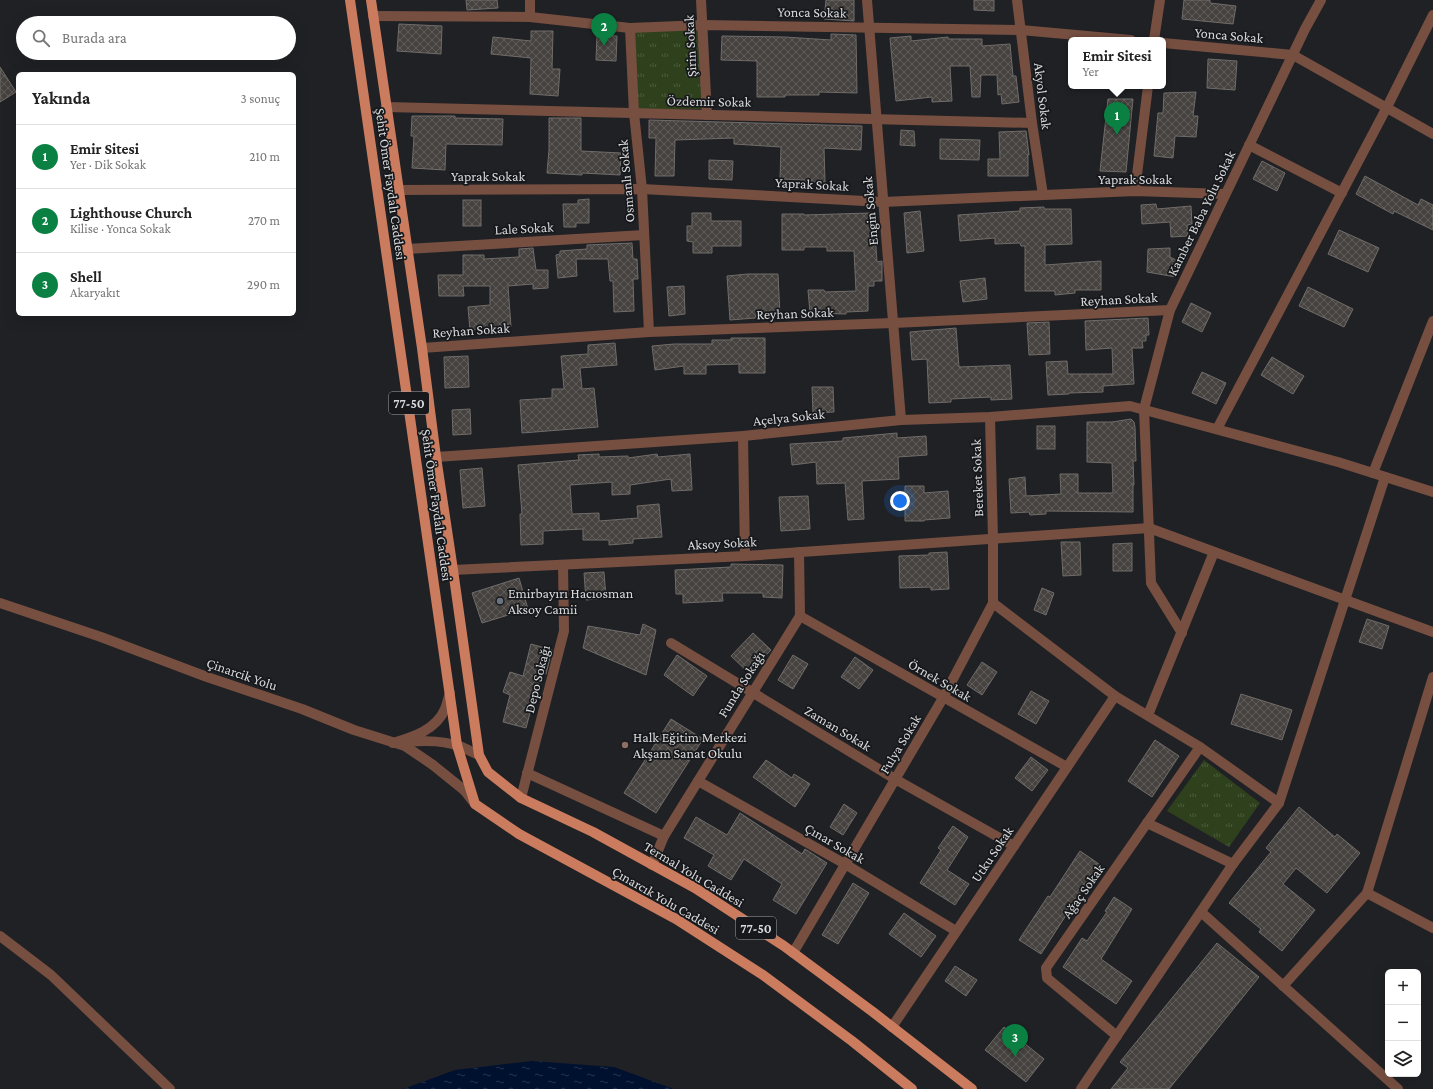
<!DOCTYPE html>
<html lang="tr">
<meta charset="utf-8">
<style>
body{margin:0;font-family:"Crimson Pro",serif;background:#f2f2f2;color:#222}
.controls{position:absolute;right:12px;bottom:12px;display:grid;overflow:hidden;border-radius:6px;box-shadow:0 4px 16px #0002}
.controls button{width:36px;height:36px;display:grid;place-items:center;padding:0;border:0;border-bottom:1px solid #e0e0e0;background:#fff;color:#222;font:20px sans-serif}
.you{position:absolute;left:900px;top:501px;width:14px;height:14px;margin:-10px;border:3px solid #fff;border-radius:50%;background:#1a73e8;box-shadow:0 0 0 6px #1a73e833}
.badge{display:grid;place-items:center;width:26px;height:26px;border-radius:50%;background:#0b8043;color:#fff;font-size:13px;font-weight:700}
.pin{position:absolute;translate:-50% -33px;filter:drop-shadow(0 1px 2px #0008)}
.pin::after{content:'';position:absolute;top:21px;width:14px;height:12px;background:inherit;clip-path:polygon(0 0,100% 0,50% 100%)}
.popup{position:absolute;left:1068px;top:37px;width:98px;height:52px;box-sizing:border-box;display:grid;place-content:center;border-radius:6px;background:#fff;filter:drop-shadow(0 1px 3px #0005);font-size:13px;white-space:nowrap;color:#767676}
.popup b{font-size:15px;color:#222}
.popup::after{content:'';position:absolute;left:50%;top:100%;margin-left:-8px;border:8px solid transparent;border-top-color:#fff}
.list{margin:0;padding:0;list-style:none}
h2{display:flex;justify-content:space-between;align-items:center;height:52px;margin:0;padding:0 16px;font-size:17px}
h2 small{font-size:13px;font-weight:400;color:#767676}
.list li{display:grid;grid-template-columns:26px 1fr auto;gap:12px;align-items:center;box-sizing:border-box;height:64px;padding:0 16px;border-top:1px solid #e0e0e0}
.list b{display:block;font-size:15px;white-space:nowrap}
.list p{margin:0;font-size:13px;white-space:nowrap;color:#767676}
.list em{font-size:13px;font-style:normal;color:#767676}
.icon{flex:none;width:22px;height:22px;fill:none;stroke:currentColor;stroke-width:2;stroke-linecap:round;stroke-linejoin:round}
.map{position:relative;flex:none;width:1433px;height:1089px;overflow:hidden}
.search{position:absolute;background:#fff;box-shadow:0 4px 16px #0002;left:16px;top:16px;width:280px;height:44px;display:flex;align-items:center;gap:10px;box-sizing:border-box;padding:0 14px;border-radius:22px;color:#767676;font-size:15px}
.panel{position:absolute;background:#fff;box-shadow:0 4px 16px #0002;left:16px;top:72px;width:280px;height:244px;border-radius:6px}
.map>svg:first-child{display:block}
.park{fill:url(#park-tufts)}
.water{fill:url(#water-ripples)}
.building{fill:url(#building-cross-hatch);stroke:#706c69}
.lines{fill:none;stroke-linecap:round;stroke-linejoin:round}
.minor{stroke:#764f41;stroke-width:10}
.tertiary{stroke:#764f41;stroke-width:10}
.primary{stroke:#cc7c5e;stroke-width:10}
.worship-dot{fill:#6b7280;stroke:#16181b;stroke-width:1.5}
.education-dot{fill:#8d6e63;stroke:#16181b;stroke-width:1.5}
.labels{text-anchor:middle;stroke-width:3.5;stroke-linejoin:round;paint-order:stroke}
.shield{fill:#16181b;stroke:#9ea0a2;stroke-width:1}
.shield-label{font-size:13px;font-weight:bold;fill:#d9dadc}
.street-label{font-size:14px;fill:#d9dadc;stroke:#16181b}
.poi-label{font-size:14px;fill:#d9dadc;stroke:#16181b;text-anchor:start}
</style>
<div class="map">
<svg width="1433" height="1089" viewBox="0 0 1433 1089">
<defs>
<pattern id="park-tufts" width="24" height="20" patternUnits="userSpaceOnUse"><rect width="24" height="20" fill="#2e401c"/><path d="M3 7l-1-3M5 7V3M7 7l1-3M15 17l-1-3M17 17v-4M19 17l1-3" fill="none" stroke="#4c5b3c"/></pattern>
<pattern id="water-ripples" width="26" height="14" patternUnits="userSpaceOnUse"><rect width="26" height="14" fill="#00102f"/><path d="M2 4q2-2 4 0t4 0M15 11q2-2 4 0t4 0" fill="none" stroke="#25324d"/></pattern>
<pattern id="building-cross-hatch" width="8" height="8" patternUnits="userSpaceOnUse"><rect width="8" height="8" fill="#46423f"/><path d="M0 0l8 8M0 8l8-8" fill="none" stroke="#605d5a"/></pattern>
</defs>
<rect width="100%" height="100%" fill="#202125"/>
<g class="park">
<polygon points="700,29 705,109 637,109 633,31"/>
<polygon points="1204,760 1260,803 1229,847 1167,811"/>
</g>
<polygon class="water" points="532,1061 614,1067 674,1089 403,1089 455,1070"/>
<g class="building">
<polygon points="466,0 497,0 498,8 467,10"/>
<polygon points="826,0 854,0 854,21 824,19"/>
<polygon points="974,0 994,0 994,11 974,10"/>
<polygon points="1184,0 1210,0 1210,3 1236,6 1233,24 1182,19"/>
<polygon points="399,24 442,26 441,54 397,51"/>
<polygon points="531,31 553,31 552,69 560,69 558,96 530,94 531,58 491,54 493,37 531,41"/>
<polygon points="831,34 856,35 857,93 819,92 819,95 785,95 785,97 757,97 757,61 721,60 722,36 785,37 831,40"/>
<polygon points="597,35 617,36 616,61 596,60"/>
<polygon points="911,36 911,41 948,37 948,39 982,39 982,46 1010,44 1013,76 1016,76 1019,102 1002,104 1001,94 998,95 997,75 981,75 980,97 972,97 970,66 950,66 952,101 932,102 932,97 896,101 890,38"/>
<polygon points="1208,59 1237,61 1235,90 1207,88"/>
<polygon points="0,67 16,92 0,102"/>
<polygon points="1196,92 1193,116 1198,116 1196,137 1175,136 1173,158 1154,156 1158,113 1163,113 1164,93"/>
<polygon points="1108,99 1133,99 1126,172 1100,171"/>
<polygon points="412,116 455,116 455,118 503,119 502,145 446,144 445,170 412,168 414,136 411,136"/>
<polygon points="549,118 581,118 581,151 621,153 620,175 582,173 582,175 547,173 549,150"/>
<polygon points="649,120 862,126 861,150 824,148 825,182 806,182 805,180 780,179 781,147 734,144 734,138 675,140 674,176 655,176 656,138 649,138"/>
<polygon points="901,130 914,131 915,146 900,145"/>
<polygon points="1026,131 1029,155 1028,154 1028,176 988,176 988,159 1000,159 999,132"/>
<polygon points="940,139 980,140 979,160 940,159"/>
<polygon points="709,160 733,161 732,180 709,179"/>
<polygon points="1262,161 1285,173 1277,191 1253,179"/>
<polygon points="1365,176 1418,205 1421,199 1433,205 1433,230 1394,211 1393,214 1356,194"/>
<polygon points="589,199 589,223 576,223 576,227 564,227 563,204 578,204 578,200"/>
<rect x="463" y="200" width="18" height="26"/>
<polygon points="1156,204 1157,209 1191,206 1192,224 1187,225 1188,236 1171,237 1170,222 1142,224 1141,205"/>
<polygon points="1044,207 1044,209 1071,209 1072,244 1045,245 1045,265 1101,261 1101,290 1075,290 1075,293 1055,295 1055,291 1025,291 1025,246 1021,246 1020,243 995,244 995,238 960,241 958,215 1020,211 1020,208"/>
<polygon points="920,211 924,251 907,253 904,213"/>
<polygon points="692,213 711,213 711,221 741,221 741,246 712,246 712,253 693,253 693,242 687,241 687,226 692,226"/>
<polygon points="870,213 874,218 877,262 882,261 882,281 874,281 874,286 868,286 868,311 846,312 846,314 810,313 808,290 824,290 825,292 856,291 854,251 827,251 827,247 804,247 804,250 782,250 782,214 804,214 804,215"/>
<polygon points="1339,230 1379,248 1368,272 1328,254"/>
<polygon points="632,243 633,259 637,259 638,279 633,279 634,311 614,312 613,281 610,281 608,259 576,259 577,276 558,278 556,255 560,254 560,251 587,249 587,245"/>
<polygon points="533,248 536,270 548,270 548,288 533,289 533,284 508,286 511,327 470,330 468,307 490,305 490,286 463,286 464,296 439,296 438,275 463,275 463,255 484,255 484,259 519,257 519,249"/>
<polygon points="1170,248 1170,257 1176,260 1178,271 1176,277 1147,272 1148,249"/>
<polygon points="748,274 778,274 780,316 730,320 727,276"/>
<polygon points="985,278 987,299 963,302 960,281"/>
<polygon points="684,286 685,314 669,316 667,287"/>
<polygon points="1308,287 1353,309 1344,327 1299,306"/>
<polygon points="1191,303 1211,313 1202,332 1182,322"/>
<polygon points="1148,318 1149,335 1146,335 1146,341 1142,341 1143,348 1132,348 1134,384 1103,386 1103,392 1069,393 1069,394 1048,395 1046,362 1067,361 1068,374 1113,374 1112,348 1086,350 1085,321"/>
<polygon points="1049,322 1050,354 1029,355 1027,323"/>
<polygon points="956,328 959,367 1010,365 1012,399 991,400 991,397 951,399 951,402 929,403 927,359 912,360 910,332"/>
<polygon points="731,338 765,338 765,373 739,373 739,364 706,365 706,374 684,374 684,366 655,370 652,346 674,344 712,344 712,340 731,340"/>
<polygon points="615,343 617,365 580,368 582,389 594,388 598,427 522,433 520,400 552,398 552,389 564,389 561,356 588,354 588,345"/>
<polygon points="468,356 469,387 445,388 444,357"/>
<polygon points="1272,357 1304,376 1293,394 1261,375"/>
<polygon points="1202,372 1226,383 1216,404 1192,393"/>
<polygon points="812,387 833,387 834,412 813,413"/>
<polygon points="470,409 471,434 453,435 452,410"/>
<polygon points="1131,419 1134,422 1135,427 1136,461 1133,461 1134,485 1133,485 1133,512 1046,511 1046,514 1030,515 1029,512 1011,513 1009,479 1025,477 1026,496 1061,494 1060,474 1078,474 1078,493 1113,493 1112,463 1087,462 1087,422 1112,422"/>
<rect x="1037" y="426" width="18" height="23"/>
<polygon points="897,433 897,438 926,436 927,455 898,457 899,479 862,481 864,519 848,520 845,483 817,484 816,462 792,465 790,444 843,441 843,438"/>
<polygon points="599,454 599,457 628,456 628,458 657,454 658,457 690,454 692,490 672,491 671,479 630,485 630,494 612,495 612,482 570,485 572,514 599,513 599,521 638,518 637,506 659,504 662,537 633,539 633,543 609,545 609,540 583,540 583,529 543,531 543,544 521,545 520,514 522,514 518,465 579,460 578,455"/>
<polygon points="482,468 485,506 463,508 460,470"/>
<polygon points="905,486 924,486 924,493 948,491 950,518 924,520 924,521 905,521"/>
<polygon points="808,496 810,529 781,531 779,497"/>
<polygon points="1061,542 1080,542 1081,575 1063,576"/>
<polygon points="1132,543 1132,571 1113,571 1113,544"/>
<polygon points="947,552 949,589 931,590 931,587 900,588 899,556 929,555 929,553"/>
<polygon points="731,564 783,565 782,598 763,597 763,593 722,593 723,601 683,603 683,594 676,594 675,570 731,567"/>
<polygon points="604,572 606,598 586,600 584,573"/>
<polygon points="519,578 528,609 482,623 472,593"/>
<polygon points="1042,588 1054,593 1046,615 1034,610"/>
<polygon points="1367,619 1389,626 1382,649 1359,642"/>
<polygon points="643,624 656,630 646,675 583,648 588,626 640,635"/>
<polygon points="753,633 771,650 749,673 731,656"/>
<polygon points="531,644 552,650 546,674 542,673 531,709 526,728 503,722 510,695 503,692 510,672 523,676"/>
<polygon points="677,655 707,676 693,696 664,675"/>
<polygon points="793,655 808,664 793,689 778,680"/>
<polygon points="855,657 873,670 859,689 841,677"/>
<polygon points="982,662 997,672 982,695 967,685"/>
<polygon points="1031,691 1049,701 1036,724 1018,714"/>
<polygon points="1241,694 1292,710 1282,740 1231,724"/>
<polygon points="671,719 703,739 656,813 624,793"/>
<polygon points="1155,740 1179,756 1152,797 1128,781"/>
<polygon points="1031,757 1048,770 1032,791 1015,778"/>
<polygon points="766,760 792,778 794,774 810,784 795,807 753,777"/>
<polygon points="844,804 857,813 843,835 830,827"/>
<polygon points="1299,807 1335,837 1337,834 1360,853 1327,893 1296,868 1283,884 1315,910 1282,951 1259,932 1261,929 1229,903 1271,852 1266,848"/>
<polygon points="740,813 802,854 805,849 827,863 796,914 773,900 782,884 744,859 731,880 708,866 714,855 684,838 696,817 727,835"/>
<polygon points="953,826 968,837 947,870 969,884 955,905 920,883 941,850 938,848"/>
<polygon points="1080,851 1099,864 1041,954 1019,940 1048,896 1050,897"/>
<polygon points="853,883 869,893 838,944 822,935"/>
<polygon points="1114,897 1132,909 1101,959 1132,981 1116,1004 1063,967 1082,938 1087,941 1107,912 1105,911"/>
<polygon points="904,913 936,936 921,957 889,934"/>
<polygon points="1217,943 1259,977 1169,1089 1111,1089 1128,1068 1120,1062"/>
<polygon points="955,966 977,980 966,996 945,981"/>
<polygon points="1004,1027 1044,1059 1026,1082 985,1050"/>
</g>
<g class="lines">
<g class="minor">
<polyline points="701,0 707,115"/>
<polyline points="867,0 901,420"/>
<polyline points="1017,0 1032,123 1043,195"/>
<polyline points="373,16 530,17 630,28 703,25 1021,30 1131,40"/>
<polyline points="530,17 530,0"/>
<polyline points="630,28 634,113 642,189 649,332"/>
<polyline points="1154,40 1160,0"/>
<polyline points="1163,43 1293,55 1433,134"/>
<polyline points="386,107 1032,123"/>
<polyline points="1249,145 1342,193"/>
<polyline points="398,190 642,189 883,202 1135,191 1225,194"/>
<polyline points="1135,191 1148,86"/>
<polyline points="407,249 644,235"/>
<polyline points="422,348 649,332 893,323 1170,310"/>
<polyline points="1217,429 1387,107 1433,15"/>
<polyline points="743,436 745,556"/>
<polyline points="436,457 743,436 901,420 990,417 1130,406 1338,462 1433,492"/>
<polyline points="1373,473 1433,321"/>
<polyline points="453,570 745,556 1149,528 1433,632"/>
<polyline points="0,603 101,637 207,677 302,709 354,730 405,746 433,765 464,790"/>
<polyline points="993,603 1115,696 1200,747 1279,803"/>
<polyline points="800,616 1067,767"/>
<polyline points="1182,633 1151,583 1144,409 1170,310 1305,29 1321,0"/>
<polyline points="671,643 895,779 1014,846"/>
<polyline points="1433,677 1367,893 1433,928"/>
<path d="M450,693C448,698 447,704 445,709C436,730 413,737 393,743C413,741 439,739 459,746C465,748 472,752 479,755"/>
<polyline points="1148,715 1214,552"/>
<polyline points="527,773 664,836"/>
<polyline points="698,781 845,864 956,931"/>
<polyline points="521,798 564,631 563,565"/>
<polyline points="1147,823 1233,864"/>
<polyline points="652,865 664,836 800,616 799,552"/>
<polyline points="1201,912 1398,1089"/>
<polyline points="0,936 51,975 170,1089"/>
<polyline points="793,953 943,698 993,603 993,538 990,417"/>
<polyline points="1283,986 1367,893"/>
<polyline points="892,1027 1115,696"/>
<polyline points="1117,1036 1047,978 1046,968 1200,747"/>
<polyline points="1081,1089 1233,864 1279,803 1385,477"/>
</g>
<polyline class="tertiary" points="464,790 475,804"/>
<g class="primary">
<polyline points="350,0 457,745 475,804 519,834 676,919 763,975 852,1041 912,1089"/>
<polyline points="371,0 422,348 436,457 453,570 479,755 488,772 521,798 593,832 695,888 784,946 873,1012 972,1089"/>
</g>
</g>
<circle class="worship-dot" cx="500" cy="601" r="4"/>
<circle class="education-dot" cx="625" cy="745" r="4"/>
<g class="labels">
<g class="shield">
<rect x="389" y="392" width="40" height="22" rx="3"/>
<rect x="736" y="917" width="40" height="22" rx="3"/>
</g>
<g class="shield-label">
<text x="409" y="408">77-50</text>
<text x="756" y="933">77-50</text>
</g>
<g class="street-label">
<text transform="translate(812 12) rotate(1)" y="5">Yonca Sokak</text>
<text transform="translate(1229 35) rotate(5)" y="5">Yonca Sokak</text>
<text transform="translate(690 46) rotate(-93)" y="5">Şirin Sokak</text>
<text transform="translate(1043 96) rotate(83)" y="5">Akyol Sokak</text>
<text transform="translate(709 101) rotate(1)" y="5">Özdemir Sokak</text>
<text x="488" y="181">Yaprak Sokak</text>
<text x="1135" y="184">Yaprak Sokak</text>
<text transform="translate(626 181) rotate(-95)" y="5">Osmanlı Sokak</text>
<text transform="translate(391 184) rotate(82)" y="5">Şehit Ömer Faydalı Caddesi</text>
<text transform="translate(812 184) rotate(3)" y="5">Yaprak Sokak</text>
<text transform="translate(870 211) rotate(-95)" y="5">Engin Sokak</text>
<text transform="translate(1201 213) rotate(-64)" y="5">Kamber Baba Yolu Sokak</text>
<text transform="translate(524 228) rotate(-3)" y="5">Lale Sokak</text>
<text transform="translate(1119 299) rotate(-3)" y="5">Reyhan Sokak</text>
<text transform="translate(795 313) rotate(-2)" y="5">Reyhan Sokak</text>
<text transform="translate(471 330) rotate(-4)" y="5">Reyhan Sokak</text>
<text transform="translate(789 417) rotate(-6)" y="5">Açelya Sokak</text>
<text transform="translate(977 478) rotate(-92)" y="5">Bereket Sokak</text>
<text transform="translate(437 505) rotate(82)" y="5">Şehit Ömer Faydalı Caddesi</text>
<text transform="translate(722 543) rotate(-3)" y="5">Aksoy Sokak</text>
<text transform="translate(242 674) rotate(19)" y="5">Çinarcik Yolu</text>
<text transform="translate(537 679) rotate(-76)" y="5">Depo Sokağı</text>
<text transform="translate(940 680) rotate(30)" y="5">Örnek Sokak</text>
<text transform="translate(741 684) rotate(-58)" y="5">Funda Sokağı</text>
<text transform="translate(838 728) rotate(31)" y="5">Zaman Sokak</text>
<text transform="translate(900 744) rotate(-59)" y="5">Fulya Sokak</text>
<text transform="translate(835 843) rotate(30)" y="5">Çınar Sokak</text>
<text transform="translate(992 854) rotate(-56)" y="5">Utku Sokak</text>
<text transform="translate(694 874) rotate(31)" y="5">Termal Yolu Caddesi</text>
<text transform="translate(1083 891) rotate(-55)" y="5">Ağaç Sokak</text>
<text transform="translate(666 900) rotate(30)" y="5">Çınarcık Yolu Caddesi</text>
</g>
<g class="poi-label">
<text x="508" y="598">Emirbayırı Hacıosman<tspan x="508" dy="16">Aksoy Camii</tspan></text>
<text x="633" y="742">Halk Eğitim Merkezi<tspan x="633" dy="16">Akşam Sanat Okulu</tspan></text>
</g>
</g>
</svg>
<div class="controls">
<button>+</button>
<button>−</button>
<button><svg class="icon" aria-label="layers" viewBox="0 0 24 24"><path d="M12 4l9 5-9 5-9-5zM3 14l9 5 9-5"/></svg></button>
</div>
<div class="you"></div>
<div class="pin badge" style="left:1117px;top:135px">1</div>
<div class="popup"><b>Emir Sitesi</b>Yer</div>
<div class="pin badge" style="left:604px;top:46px">2</div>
<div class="pin badge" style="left:1015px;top:1057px">3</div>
<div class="search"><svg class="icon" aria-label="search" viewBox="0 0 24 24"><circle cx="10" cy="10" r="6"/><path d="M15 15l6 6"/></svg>Burada ara</div>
<section class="panel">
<h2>Yakında<small>3 sonuç</small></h2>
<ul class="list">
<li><span class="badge">1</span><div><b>Emir Sitesi</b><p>Yer · Dik Sokak</p></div><em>210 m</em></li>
<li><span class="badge">2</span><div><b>Lighthouse Church</b><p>Kilise · Yonca Sokak</p></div><em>270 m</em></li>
<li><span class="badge">3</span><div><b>Shell</b><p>Akaryakıt</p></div><em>290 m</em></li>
</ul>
</section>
</div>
